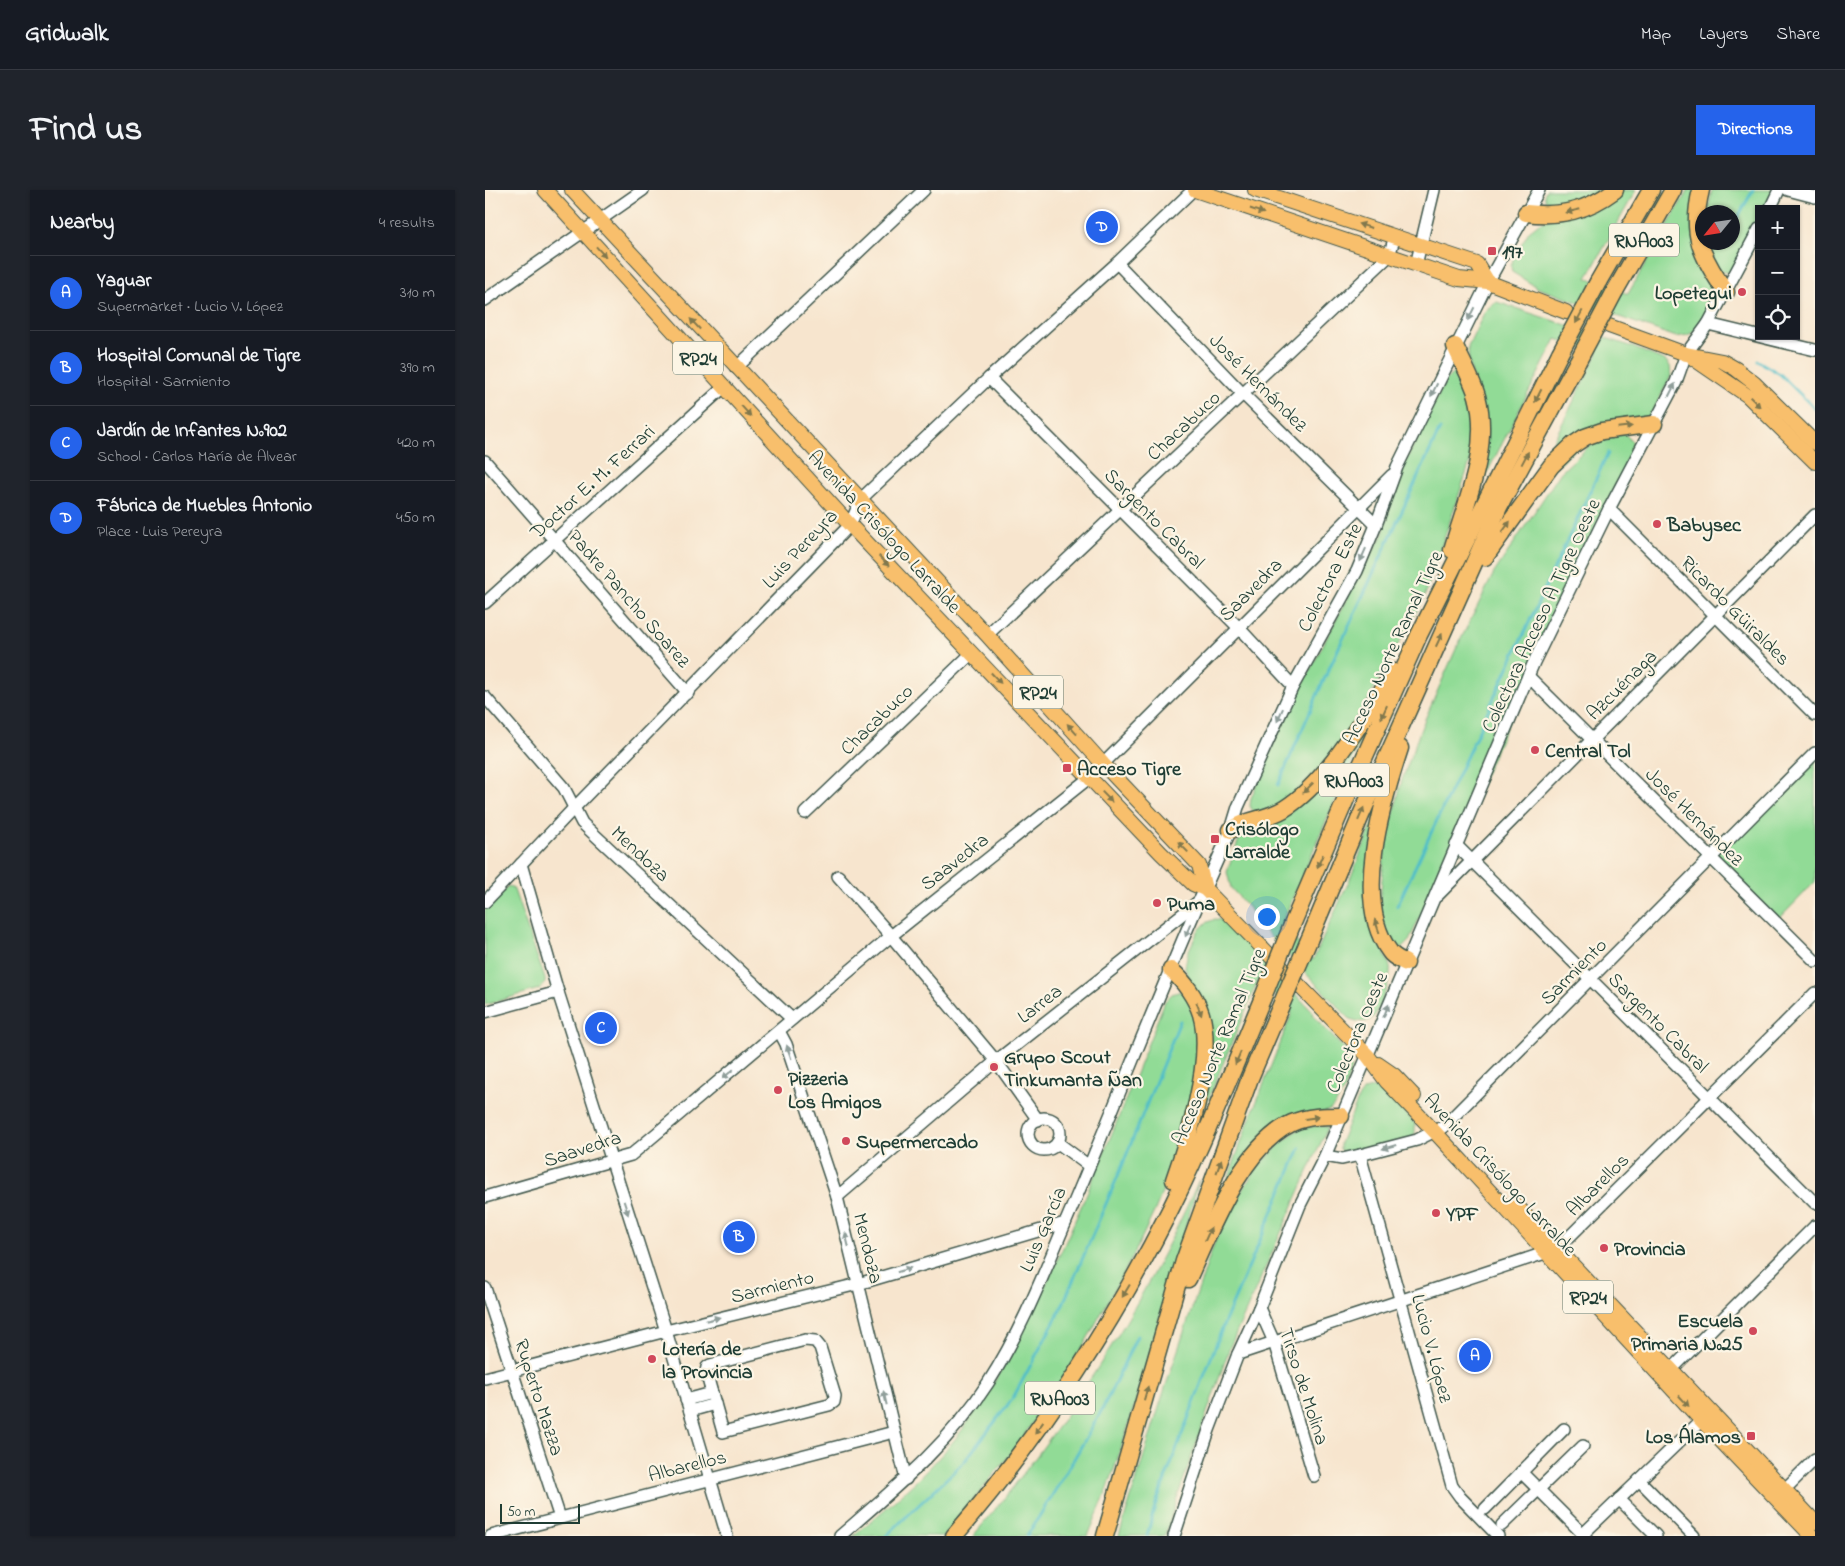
<!DOCTYPE html>
<meta charset="utf-8">
<style>
body{margin:0;font-family:"Indie Flower",sans-serif;background:#20242c;color:#f1f3f6}
.controls{position:absolute;right:15px;top:15px;display:grid;overflow:hidden;border-radius:0px;box-shadow:0 1px 4px #0004}
.controls button{width:45px;height:45px;display:grid;place-items:center;padding:0;border:0;border-bottom:1px solid #363941;background:#171b24;color:#f1f3f6;font:25px sans-serif}
.compass{position:absolute;left:1210px;top:15px;width:45px;height:45px;border-radius:50%;background:#171b24;box-shadow:0 1px 4px #0004;rotate:240deg}
.scale{position:absolute;left:15px;bottom:12px;width:80px;box-sizing:border-box;padding-left:5px;border:2px solid #1f3d34;border-top:0;font-size:14px;line-height:18px;white-space:nowrap;color:#1f3d34;-webkit-text-stroke:4px #fcf5e5;paint-order:stroke}
.you{position:absolute;left:781px;top:726px;width:18px;height:18px;margin:-12px;border:4px solid #fff;border-radius:50%;background:#1a73e8;box-shadow:0 0 0 8px #1a73e833}
.badge{display:grid;place-items:center;width:32px;height:32px;border-radius:50%;background:#2563eb;color:#fff;font-size:16px;font-weight:700}
.pin{position:absolute;translate:-50% -50%;border:2px solid #fff;box-shadow:0 1px 5px #0006}
.list{margin:0;padding:0;list-style:none}
h2{display:flex;justify-content:space-between;align-items:center;height:65px;margin:0;padding:0 20px;font-size:21px}
h2 small{font-size:16px;font-weight:400;color:#9ea1a6}
.list li{display:grid;grid-template-columns:32px 1fr auto;gap:15px;align-items:center;box-sizing:border-box;height:75px;padding:0 20px;border-top:1px solid #363941}
.list b{display:block;font-size:19px;white-space:nowrap}
.list p{margin:0;font-size:16px;white-space:nowrap;color:#9ea1a6}
.list em{font-size:16px;font-style:normal;color:#9ea1a6}
.icon{flex:none;width:28px;height:28px;fill:none;stroke:currentColor;stroke-width:2;stroke-linecap:round;stroke-linejoin:round}
.map{position:relative;flex:none;width:1330px;height:1346px;overflow:hidden;border-radius:0px}
header{display:flex;align-items:center;gap:30px;box-sizing:border-box;height:70px;padding:0 25px;background:#171b24;border-bottom:1px solid #363941}
header strong{font-size:24px}
nav{display:flex;gap:28px;margin-inline-start:auto;font-size:18px}
.intro{display:flex;align-items:center;justify-content:space-between;box-sizing:border-box;height:120px;padding:0 30px}
h1{margin:0;font-size:35px}
.button{padding:12px 22px;border-radius:0px;background:#2563eb;color:#fff;font-size:18px;font-weight:700}
main{display:flex;gap:30px;padding:0 30px}
aside{flex:1;background:#171b24;border-radius:0px;box-shadow:0 1px 4px #0004}
.map>svg:first-child{display:block}
.green{fill:#91db96;stroke:#588c65}
.lines{fill:none;stroke-linecap:round;stroke-linejoin:round}
.stream{stroke:#50bec8;stroke-width:3}
.minor-casing{stroke:#3f564b;stroke-width:14}
.major-casing{stroke:#3f564b;stroke-width:16}
.highway-casing{stroke:#3f564b;stroke-width:19}
.minor{stroke:#fff;stroke-width:11}
.major{stroke:#f8bf6c;stroke-width:14}
.highway{stroke:#f8bf6c;stroke-width:16}
.highway-bridge-casing{stroke:#3f564b;stroke-width:19;stroke-linecap:butt}
.highway-bridge{stroke:#f8bf6c;stroke-width:16}
.oneway{fill:#81784d}
.oneway2{fill:#8f9e9a}
.poi-dot{fill:#d1495b;stroke:#fcf5e5;stroke-width:2}
.labels{text-anchor:middle;stroke-width:4.5;stroke-linejoin:round;paint-order:stroke}
.shield{fill:#fcf5e5;stroke:#617469;stroke-width:1}
.shield-label{font-size:19px;font-weight:bold;fill:#1f3d34}
.poi-label{font-size:20px;font-weight:bold;fill:#1f3d34;stroke:#fcf5e5;text-anchor:start}
.street-label{font-size:20px;fill:#1f3d34;stroke:#fcf5e5}
</style>
<header>
<strong>Gridwalk</strong>
<nav><a>Map</a><a>Layers</a><a>Share</a></nav>
</header>
<div class="intro"><h1>Find us</h1><a class="button">Directions</a></div>
<main>
<aside>
<h2>Nearby<small>4 results</small></h2>
<ul class="list">
<li><span class="badge">A</span><div><b>Yaguar</b><p>Supermarket · Lucio V. López</p></div><em>310 m</em></li>
<li><span class="badge">B</span><div><b>Hospital Comunal de Tigre</b><p>Hospital · Sarmiento</p></div><em>390 m</em></li>
<li><span class="badge">C</span><div><b>Jardín de Infantes Nº902</b><p>School · Carlos María de Alvear</p></div><em>420 m</em></li>
<li><span class="badge">D</span><div><b>Fábrica de Muebles Antonio</b><p>Place · Luis Pereyra</p></div><em>450 m</em></li>
</ul>
</aside>
<div class="map">
<svg width="1330" height="1346" viewBox="0 0 1330 1346">
<rect width="100%" height="100%" fill="#fcf5e5"/>
<filter id="ink" filterUnits="userSpaceOnUse"><feTurbulence type="fractalNoise" baseFrequency=".02" numOctaves="2"/><feDisplacementMap in="SourceGraphic" scale="10" xChannelSelector="R" yChannelSelector="G"/><feConvolveMatrix kernelMatrix="1 2 1 2 8 2 1 2 1" color-interpolation-filters="sRGB"/></filter>
<filter id="wash" filterUnits="userSpaceOnUse"><feTurbulence type="fractalNoise" baseFrequency=".0096" numOctaves="4" result="noise"/><feDisplacementMap in="SourceGraphic" scale="20" xChannelSelector="R" yChannelSelector="G"/><feGaussianBlur stdDeviation="1.12" result="paint"/><feColorMatrix in="noise" values="0 0 0 0 0 0 0 0 0 0 0 0 0 0 0 0 0 1.4 0 .05"/><feComposite in="paint" operator="in"/></filter>
<g filter="url(#wash)">
<rect width="100%" height="100%" fill="#f7e5ce"/>
<g class="green">
<polygon points="1061,0 1120,0 1090,15 1062,16 1059,5"/>
<polygon points="1136,0 1151,0 1102,88 1143,104 1203,0 1215,0 1211,16 1229,93 1229,103 1227,113 1210,141 1203,145 1191,147 1053,98 1027,82 1026,76 1029,67 1044,41 1053,34"/>
<polygon points="1227,0 1291,0 1281,19 1274,19 1274,33 1253,72 1245,83 1235,81 1226,70 1224,53 1248,52 1248,22 1223,22"/>
<polygon points="1012,112 1145,156 1181,171 1185,176 1186,186 1165,227 1117,236 1045,300 1069,250 1113,163 1071,149 987,312 999,249 984,171 983,157 1000,121 1008,114"/>
<polygon points="974,182 978,184 992,236 986,269 939,408 874,526 854,555 804,611 770,625 765,616 766,608 789,553 824,482 870,393 898,344 912,289 961,190 967,184"/>
<polygon points="1124,244 1140,244 1147,251 1149,257 924,751 917,758 911,760 899,744 895,711 900,658 917,590 937,536 971,459 1009,383 1076,282 1104,256"/>
<path d="M880,541L796,735L828,770L865,689L898,608L888,658L900,765C902,769 904,773 905,777C907,786 895,823 887,828C880,834 872,831 865,829L778,739L770,725L746,698L742,682L754,649L760,641L770,635Z"/>
<polygon points="1330,563 1330,692 1291,732 1226,668"/>
<polygon points="23,696 27,697 29,700 60,789 60,793 54,799 0,815 0,720"/>
<polygon points="730,729 738,730 743,734 824,818 832,830 861,861 866,878 860,899 851,913 845,920 796,936 733,1017 762,936 807,823 774,788 705,953 723,863 700,777 703,762 713,741 721,733"/>
<path d="M696,801L704,806L714,850L711,886L688,976L670,1020L649,1064L605,1144L581,1184L528,1261L459,1346H368C409,1312 452,1276 483,1232C526,1171 558,1103 588,1035C621,961 650,886 680,811L687,804Z"/>
<polygon points="891,897 902,903 930,933 930,943 927,948 859,963 855,959 855,953 874,907 879,900"/>
<polygon points="832,936 843,937 745,1157 690,1314 680,1346 634,1346 680,1198 729,1054 750,1011 771,979 796,953 815,938"/>
<path d="M714,990L645,1231L623,1298L603,1346H488C579,1239 657,1119 714,990Z"/>
</g>
<g class="lines">
<g class="stream">
<polyline points="1248,36 1268,0"/>
<polyline points="1273,171 1295,184 1330,219"/>
<polyline points="793,595 837,494 955,239"/>
<polyline points="912,716 1123,263"/>
<polyline points="401,1346 479,1272 528,1208 575,1121 635,981 695,831"/>
<polyline points="542,1346 581,1283 618,1218 652,1146"/>
<polyline points="662,1346 670,1316 738,1136 815,958"/>
</g>
</g>
</g>
<g filter="url(#ink)">
<g class="lines">
<defs>
<g id="minor">
<polyline points="1303,0 1330,7"/>
<polyline points="1285,19 1294,0"/>
<polyline points="632,73 758,204 891,335"/>
<polyline points="931,75 949,0"/>
<polyline points="0,110 158,0"/>
<polyline points="1223,134 1330,160"/>
<polyline points="251,178 439,0"/>
<polyline points="504,188 753,437 808,496"/>
<polyline points="0,271 203,503"/>
<polyline points="1124,319 1330,525"/>
<polyline points="0,413 239,197"/>
<polyline points="502,445 904,66 910,46"/>
<polyline points="1043,486 1330,771"/>
<polyline points="0,507 79,598 97,633 307,829"/>
<polyline points="320,623 487,463"/>
<polyline points="971,655 1330,1013"/>
<polyline points="36,674 73,802 181,1141 242,1346"/>
<polyline points="353,686 406,746 511,871 553,930"/>
<polyline points="952,706 1330,325"/>
<polyline points="0,712 90,617 365,335 376,309 504,188 632,73 708,0"/>
<polyline points="0,822 73,802"/>
<polyline points="294,841 301,854 352,1007 421,1289"/>
<circle cx="559" cy="944" r="16"/>
<polyline points="573,953 604,976"/>
<polyline points="875,965 967,1296 975,1307 1013,1346"/>
<polyline points="840,966 857,969 875,965 932,950 958,937 1330,563"/>
<polyline points="0,1007 146,965 406,746 604,588 907,285"/>
<polyline points="352,1007 511,871 714,711"/>
<polyline points="0,1098 75,1328"/>
<polyline points="774,1118 789,1152 829,1286"/>
<polygon points="320,1150 330,1151 335,1157 350,1206 349,1212 344,1215 238,1242 221,1182 222,1177 225,1175"/>
<polyline points="753,1164 1072,1059 1330,803"/>
<polyline points="1181,1185 1330,1036"/>
<polyline points="0,1188 181,1141 373,1094 580,1033"/>
<polyline points="201,1210 227,1203"/>
<polyline points="205,1221 230,1214"/>
<polyline points="1036,1282 1100,1346"/>
<polyline points="1154,1290 1209,1346"/>
<polyline points="1294,1305 1330,1269"/>
<polyline points="1134,1309 1171,1346"/>
<polyline points="1000,1319 1079,1239"/>
<polyline points="1017,1335 1098,1256"/>
<polyline points="1098,1344 1222,1225"/>
<polyline points="6,1346 409,1242"/>
<path d="M355,1346C409,1299 464,1254 503,1193C539,1137 562,1075 588,1015C641,890 689,763 746,640L753,617L808,496L872,381L891,335L912,277L1003,92L1054,0"/>
<polyline points="689,1346 724,1240 753,1164 774,1118 815,1015 840,966 1049,472 1124,319 1191,192 1201,164 1223,134 1274,39"/>
</g>
<g id="major">
<polyline points="60,0 365,335 676,663 708,694 720,699 883,866 902,892 949,941 1216,1230 1327,1346"/>
<polyline points="87,0 502,445 618,574 714,675 720,699"/>
<polyline points="710,0 974,89 1003,92 1081,122"/>
<polyline points="770,0 992,74 1003,92"/>
<polyline points="1124,136 1201,164 1237,171 1251,179 1269,193 1330,253"/>
<polyline points="1209,169 1263,206 1330,272"/>
<polyline points="893,874 909,885 929,906"/>
<polyline points="1031,1015 1330,1332"/>
</g>
<g id="highway">
<path d="M1216,0C1205,44 1216,66 1241,102"/>
<path d="M1041,23C1076,27 1102,21 1130,0"/>
<polyline points="1113,92 1166,0"/>
<polyline points="1130,101 1188,0"/>
<path d="M967,360C981,312 1006,257 992,206C987,189 977,172 970,156"/>
<polyline points="1000,367 1066,276 1088,255 1100,247 1117,241 1169,234"/>
<path d="M915,558C897,613 867,712 905,762C908,767 916,770 921,773"/>
<path d="M746,640C752,637 757,633 763,632C776,628 787,626 799,619C843,592 880,525 909,482"/>
<polyline points="807,735 863,604 934,445 1075,163"/>
<polyline points="824,750 877,623 1014,317 1093,171"/>
<path d="M686,780C699,791 711,808 716,824C729,869 704,947 689,990"/>
<path d="M703,1089C725,1041 757,956 807,933C823,926 839,926 856,926"/>
<path d="M469,1346C555,1246 627,1135 686,1018C720,950 749,877 778,807"/>
<polyline points="620,1346 699,1071 765,888 794,820"/>
</g>
</defs>
<use href="#minor" class="minor-casing"/>
<use href="#major" class="major-casing"/>
<use href="#highway" class="highway-casing"/>
<use href="#minor" class="minor"/>
<use href="#major" class="major"/>
<use href="#highway" class="highway"/>
<defs>
<g id="highway-bridge">
<polyline points="1075,163 1113,92"/>
<polyline points="1093,171 1130,101"/>
<polyline points="778,807 807,735"/>
<polyline points="794,820 824,750"/>
</g>
</defs>
<use href="#highway-bridge" class="highway-bridge-casing"/>
<use href="#highway-bridge" class="highway-bridge"/>
</g>
<defs><path id="oneway-solid" d="M-6-.8H1V-3.2L6.5 0L1 3.2V.8H-6Z" transform="scale(1.25)"/></defs>
<g class="oneway">
<use href="#oneway-solid" transform="translate(772 21) rotate(19)"/>
<use href="#oneway-solid" transform="translate(1088 21) rotate(166)"/>
<use href="#oneway-solid" transform="translate(880 36) rotate(-162)"/>
<use href="#oneway-solid" transform="translate(116 62) rotate(48)"/>
<use href="#oneway-solid" transform="translate(1094 127) rotate(118)"/>
<use href="#oneway-solid" transform="translate(210 134) rotate(-133)"/>
<use href="#oneway-solid" transform="translate(1053 206) rotate(117)"/>
<use href="#oneway-solid" transform="translate(1270 212) rotate(45)"/>
<use href="#oneway-solid" transform="translate(261 221) rotate(48)"/>
<use href="#oneway-solid" transform="translate(1140 237) rotate(-6)"/>
<use href="#oneway-solid" transform="translate(1040 268) rotate(-62)"/>
<use href="#oneway-solid" transform="translate(1021 337) rotate(-54)"/>
<use href="#oneway-solid" transform="translate(399 371) rotate(46)"/>
<use href="#oneway-solid" transform="translate(954 450) rotate(-65)"/>
<use href="#oneway-solid" transform="translate(511 488) rotate(47)"/>
<use href="#oneway-solid" transform="translate(899 522) rotate(114)"/>
<use href="#oneway-solid" transform="translate(587 539) rotate(-132)"/>
<use href="#oneway-solid" transform="translate(823 598) rotate(135)"/>
<use href="#oneway-solid" transform="translate(622 607) rotate(46)"/>
<use href="#oneway-solid" transform="translate(876 624) rotate(-67)"/>
<use href="#oneway-solid" transform="translate(698 657) rotate(-134)"/>
<use href="#oneway-solid" transform="translate(835 671) rotate(113)"/>
<use href="#oneway-solid" transform="translate(892 736) rotate(-109)"/>
<use href="#oneway-solid" transform="translate(714 819) rotate(69)"/>
<use href="#oneway-solid" transform="translate(753 868) rotate(113)"/>
<use href="#oneway-solid" transform="translate(827 928) rotate(-8)"/>
<use href="#oneway-solid" transform="translate(734 976) rotate(-70)"/>
<use href="#oneway-solid" transform="translate(723 1044) rotate(-66)"/>
<use href="#oneway-solid" transform="translate(641 1101) rotate(121)"/>
<use href="#oneway-solid" transform="translate(661 1203) rotate(-74)"/>
<use href="#oneway-solid" transform="translate(1199 1211) rotate(47)"/>
<use href="#oneway-solid" transform="translate(554 1238) rotate(125)"/>
</g>
<g class="oneway2">
<use href="#oneway-solid" transform="translate(986 124) rotate(117)"/>
<use href="#oneway-solid" transform="translate(949 200) rotate(116)"/>
<use href="#oneway-solid" transform="translate(1187 200) rotate(-63)"/>
<use href="#oneway-solid" transform="translate(878 365) rotate(114)"/>
<use href="#oneway-solid" transform="translate(795 525) rotate(114)"/>
<use href="#oneway-solid" transform="translate(703 740) rotate(112)"/>
<use href="#oneway-solid" transform="translate(901 821) rotate(-68)"/>
<use href="#oneway-solid" transform="translate(304 862) rotate(-109)"/>
<use href="#oneway-solid" transform="translate(243 884) rotate(140)"/>
<use href="#oneway-solid" transform="translate(904 957) rotate(164)"/>
<use href="#oneway-solid" transform="translate(141 1018) rotate(72)"/>
<use href="#oneway-solid" transform="translate(362 1050) rotate(-104)"/>
<use href="#oneway-solid" transform="translate(419 1080) rotate(-17)"/>
<use href="#oneway-solid" transform="translate(228 1129) rotate(-14)"/>
<use href="#oneway-solid" transform="translate(400 1208) rotate(-103)"/>
</g>
</g>
<g class="poi-dot">
<rect x="1002" y="56" width="10" height="10" rx="2.5"/>
<circle cx="1257" cy="102" r="5"/>
<circle cx="1172" cy="334" r="5"/>
<circle cx="1050" cy="560" r="5"/>
<rect x="577" y="573" width="10" height="10" rx="2.5"/>
<rect x="725" y="644" width="10" height="10" rx="2.5"/>
<circle cx="672" cy="713" r="5"/>
<circle cx="509" cy="877" r="5"/>
<circle cx="293" cy="900" r="5"/>
<circle cx="361" cy="951" r="5"/>
<circle cx="951" cy="1023" r="5"/>
<circle cx="1119" cy="1058" r="5"/>
<circle cx="1268" cy="1141" r="5"/>
<circle cx="167" cy="1169" r="5"/>
<rect x="1261" y="1241" width="10" height="10" rx="2.5"/>
</g>
<g class="labels">
<g class="shield">
<rect x="1124" y="33.5" width="70" height="33" rx="4"/>
<rect x="188" y="151.5" width="50" height="33" rx="4"/>
<rect x="528" y="485.5" width="50" height="33" rx="4"/>
<rect x="834" y="573.5" width="70" height="33" rx="4"/>
<rect x="1078" y="1090.5" width="50" height="33" rx="4"/>
<rect x="540" y="1191.5" width="70" height="33" rx="4"/>
</g>
<g class="shield-label">
<text x="1159" y="57">RNA003</text>
<text x="213" y="175">RP24</text>
<text x="553" y="509">RP24</text>
<text x="869" y="597">RNA003</text>
<text x="1103" y="1114">RP24</text>
<text x="575" y="1215">RNA003</text>
</g>
<g class="poi-label">
<text x="1017" y="68">197</text>
<text x="1247" y="109" text-anchor="end">Lopetegui</text>
<text x="1182" y="341">Babysec</text>
<text x="1060" y="567">Central Tol</text>
<text x="592" y="585">Acceso Tigre</text>
<text x="740" y="645">Crisólogo<tspan x="740" dy="23">Larralde</tspan></text>
<text x="682" y="720">Puma</text>
<text x="519" y="873">Grupo Scout<tspan x="519" dy="23">Tinkumanta Ñan</tspan></text>
<text x="303" y="895">Pizzeria<tspan x="303" dy="23">Los Amigos</tspan></text>
<text x="371" y="958">Supermercado</text>
<text x="961" y="1030">YPF</text>
<text x="1129" y="1065">Provincia</text>
<text x="1258" y="1137" text-anchor="end">Escuela<tspan x="1258" dy="23">Primaria Nº25</tspan></text>
<text x="177" y="1165">Lotería de<tspan x="177" dy="23">la Provincia</tspan></text>
<text x="1256" y="1253" text-anchor="end">Los Álamos</text>
</g>
<g class="street-label">
<text transform="translate(774 192) rotate(45)" y="7">José Hernández</text>
<text transform="translate(698 235) rotate(-43)" y="7">Chacabuco</text>
<text transform="translate(107 291) rotate(-42)" y="7">Doctor E. M. Ferrari</text>
<text transform="translate(670 328) rotate(45)" y="7">Sargento Cabral</text>
<text transform="translate(400 341) rotate(47)" y="7">Avenida Crisólogo Larralde</text>
<text transform="translate(314 358) rotate(-47)" y="7">Luis Pereyra</text>
<text transform="translate(844 387) rotate(-63)" y="7">Colectora Este</text>
<text transform="translate(765 399) rotate(-45)" y="7">Saavedra</text>
<text transform="translate(145 408) rotate(49)" y="7">Padre Pancho Soarez</text>
<text transform="translate(1251 420) rotate(45)" y="7">Ricardo Güiraldes</text>
<text transform="translate(1055 425) rotate(-65)" y="7">Colectora Acceso A Tigre Oeste</text>
<text transform="translate(907 457) rotate(-65)" y="7">Acceso Norte Ramal Tigre</text>
<text transform="translate(1136 494) rotate(-45)" y="7">Azcuénaga</text>
<text transform="translate(391 529) rotate(-44)" y="7">Chacabuco</text>
<text transform="translate(1210 626) rotate(45)" y="7">José Hernández</text>
<text transform="translate(156 663) rotate(43)" y="7">Mendoza</text>
<text transform="translate(469 671) rotate(-38)" y="7">Saavedra</text>
<text transform="translate(1088 781) rotate(-45)" y="7">Sarmiento</text>
<text transform="translate(554 813) rotate(-38)" y="7">Larrea</text>
<text transform="translate(1174 832) rotate(45)" y="7">Sargento Cabral</text>
<text transform="translate(871 842) rotate(-67)" y="7">Colectora Oeste</text>
<text transform="translate(733 856) rotate(-67)" y="7">Acceso Norte Ramal Tigre</text>
<text transform="translate(97 958) rotate(-18)" y="7">Saavedra</text>
<text transform="translate(1016 984) rotate(47)" y="7">Avenida Crisólogo Larralde</text>
<text transform="translate(1112 994) rotate(-45)" y="7">Albarellos</text>
<text transform="translate(557 1039) rotate(-67)" y="7">Luis García</text>
<text transform="translate(384 1058) rotate(76)" y="7">Mendoza</text>
<text transform="translate(287 1096) rotate(-14)" y="7">Sarmiento</text>
<text transform="translate(948 1158) rotate(75)" y="7">Lucio V. López</text>
<text transform="translate(820 1196) rotate(72)" y="7">Tirso de Molina</text>
<text transform="translate(55 1207) rotate(72)" y="7">Ruperto Mazza</text>
<text transform="translate(202 1275) rotate(-14)" y="7">Albarellos</text>
</g>
</g>
</svg>
<div class="controls">
<button>+</button>
<button>−</button>
<button><svg class="icon" aria-label="locate" viewBox="0 0 24 24"><circle cx="12" cy="12" r="6"/><path d="M12 2v4M12 18v4M2 12h4M18 12h4"/></svg></button>
</div>
<svg class="compass" viewBox="-18 -18 36 36"><path d="M0-13l5 13h-10z" fill="#e53935"/><path d="M0 13l5-13h-10z" fill="#9ea1a6"/></svg>
<div class="scale">50 m</div>
<div class="you"></div>
<div class="pin badge" style="left:990px;top:1166px">A</div>
<div class="pin badge" style="left:254px;top:1047px">B</div>
<div class="pin badge" style="left:116px;top:838px">C</div>
<div class="pin badge" style="left:617px;top:37px">D</div>
</div>
</main>
